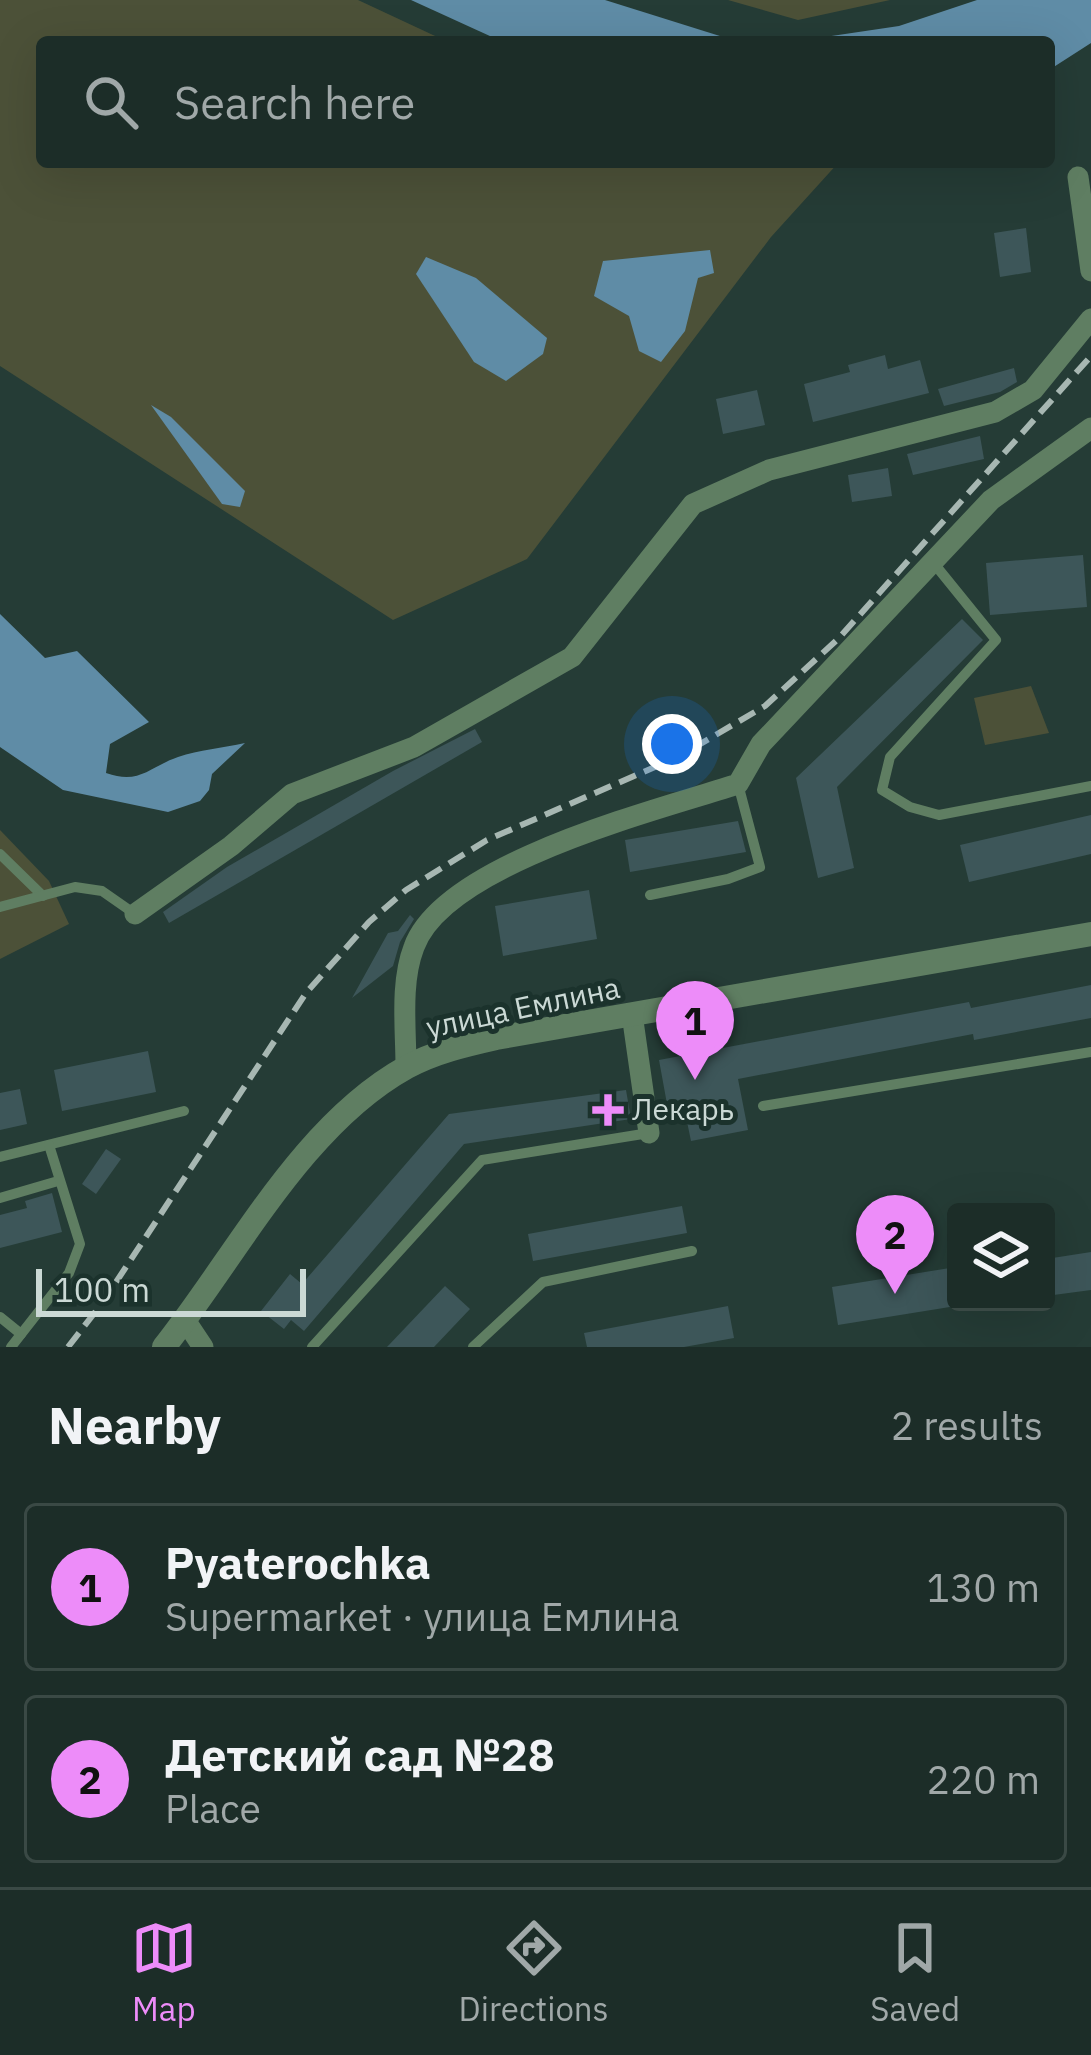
<!DOCTYPE html>
<meta charset="utf-8">
<style>
body{margin:0;font-family:"IBM Plex Sans",sans-serif;background:#293934;color:#f1f3f6}
.controls{position:absolute;right:36px;bottom:36px;display:grid;overflow:hidden;border-radius:12px;box-shadow:0 12px 48px #0002}
.controls button{width:108px;height:108px;display:grid;place-items:center;padding:0;border:0;border-bottom:3px solid #3a4945;background:#1c2d28;color:#f1f3f6;font:60px sans-serif}
.scale{position:absolute;left:36px;bottom:30px;width:270px;box-sizing:border-box;padding-left:12px;border:6px solid #cbd9d5;border-top:0;font-size:33px;line-height:42px;white-space:nowrap;color:#cbd9d5;-webkit-text-stroke:9px #1b322c;paint-order:stroke}
.you{position:absolute;left:672px;top:744px;width:42px;height:42px;margin:-30px;border:9px solid #fff;border-radius:50%;background:#1a73e8;box-shadow:0 0 0 18px #1a73e833}
.badge{display:grid;place-items:center;width:78px;height:78px;border-radius:50%;background:#ed8cf9;color:#111;font-size:39px;font-weight:700}
.pin{position:absolute;translate:-50% -99px;filter:drop-shadow(0 3px 6px #0008)}
.pin::after{content:'';position:absolute;top:63px;width:42px;height:36px;background:inherit;clip-path:polygon(0 0,100% 0,50% 100%)}
.list{margin:0;padding:0;list-style:none}
h2{display:flex;justify-content:space-between;align-items:center;height:156px;margin:0;padding:0 48px;font-size:51px}
h2 small{font-size:39px;font-weight:400;color:#a0a8a8}
.list li{display:grid;grid-template-columns:78px 1fr auto;gap:36px;align-items:center;box-sizing:border-box;height:168px;margin:0 24px 24px;padding:0 24px;border:3px solid #3a4945;border-radius:12px}
.list b{display:block;font-size:45px;white-space:nowrap}
.list p{margin:0;font-size:39px;white-space:nowrap;color:#a0a8a8}
.list em{font-size:39px;font-style:normal;color:#a0a8a8}
.icon{flex:none;width:66px;height:66px;fill:none;stroke:currentColor;stroke-width:2;stroke-linecap:round;stroke-linejoin:round}
.map{position:relative;flex:none;width:1091px;height:1347px;overflow:hidden}
.search{position:absolute;background:#1c2d28;box-shadow:0 12px 48px #0002;left:36px;right:36px;top:36px;height:132px;display:flex;align-items:center;gap:30px;box-sizing:border-box;padding:0 42px;border-radius:12px;color:#a0a8a8;font-size:45px}
.sheet{height:540px;background:#1c2d28}
nav{display:flex;justify-content:space-around;align-items:center;box-sizing:border-box;height:168px;border-top:3px solid #3a4945;background:#1c2d28;font-size:33px;color:#a0a8a8}
nav a{display:grid;justify-items:center;gap:6px}
nav .on{color:#ed8cf9}
.map>svg:first-child{display:block}
.green{fill:#4c5138}
.water{fill:#5f8ca6}
.building{fill:#3d5659}
.lines{fill:none;stroke-linecap:round;stroke-linejoin:round}
.service{stroke:#5f7e62;stroke-width:10}
.minor{stroke:#5f7e62;stroke-width:21}
.tertiary{stroke:#5f7e62;stroke-width:24}
.rail{stroke:#a7b7b2;stroke-width:6;stroke-dasharray:18 9;stroke-linecap:butt}
.poi-dot{fill:#ed8cf9;stroke:#1b322c;stroke-width:4.5}
.labels{text-anchor:middle;stroke-width:10;stroke-linejoin:round;paint-order:stroke}
.street-label{font-size:30px;fill:#cbd9d5;stroke:#1b322c}
.poi-label{font-size:30px;fill:#cbd9d5;stroke:#1b322c;text-anchor:start}
</style>
<div class="map">
<svg width="1091" height="1347" viewBox="0 0 1091 1347">
<rect width="100%" height="100%" fill="#253c36"/>
<g class="green">
<polygon points="0,0 358,0 448,42 42,42 42,162 839,162 771,237 527,559 393,620 0,366"/>
<polygon points="728,0 890,0 798,20"/>
<polygon points="1031,686 1049,733 985,745 974,698"/>
<polygon points="0,830 49,881 69,924 0,959"/>
</g>
<g class="water">
<polygon points="411,0 605,0 739,42 503,42"/>
<polygon points="977,0 1091,0 1091,43 1049,70 1049,42 791,42 899,26"/>
<polygon points="710,250 714,273 698,278 685,331 661,362 639,351 629,316 594,296 603,261"/>
<polygon points="426,257 476,278 547,338 543,354 506,381 474,362 416,274"/>
<polygon points="151,405 171,417 245,491 240,507 222,504"/>
<path d="M0,614L45,658L77,651L149,722L110,744L106,773C140,785 149,767 178,757C199,750 223,748 245,743L212,774L209,790L200,801L168,812L63,790L0,747Z"/>
</g>
<g class="building">
<polygon points="1026,228 1031,272 1000,277 994,233"/>
<polygon points="885,355 888,369 920,360 929,393 813,422 804,384 850,372 848,365"/>
<polygon points="1014,368 1017,382 1000,392 944,406 938,389"/>
<polygon points="757,390 765,425 723,434 716,399"/>
<polygon points="980,436 984,459 913,475 907,454"/>
<polygon points="888,468 892,496 852,502 848,475"/>
<polygon points="1083,555 1087,607 990,615 986,563"/>
<polygon points="962,619 983,640 837,787 854,868 818,878 796,778"/>
<polygon points="475,729 482,742 169,923 163,912 227,867 393,771"/>
<polygon points="1091,815 1091,854 969,882 960,845"/>
<polygon points="738,821 746,852 630,872 625,840"/>
<polygon points="589,890 597,939 503,956 495,906"/>
<polygon points="410,915 414,919 400,942 393,966 352,998 388,933 398,931"/>
<polygon points="1091,985 1091,1018 974,1040 973,1034 738,1079 748,1130 691,1141 685,1112 669,1115 659,1060 969,1002 971,1008"/>
<polygon points="148,1051 156,1092 62,1111 54,1070"/>
<polygon points="20,1089 27,1124 0,1130 0,1093"/>
<polygon points="626,1090 631,1119 464,1144 304,1331 291,1320 284,1329 261,1311 290,1274 302,1284 449,1114"/>
<polygon points="106,1149 121,1159 96,1194 82,1184"/>
<polygon points="52,1193 62,1232 0,1248 0,1215 27,1208 25,1201"/>
<polygon points="682,1206 687,1233 533,1261 528,1234"/>
<polygon points="1091,1252 1091,1290 1046,1296 1046,1259"/>
<polygon points="956,1267 956,1306 838,1325 832,1287"/>
<polygon points="445,1286 470,1309 434,1347 387,1347"/>
<polygon points="728,1306 734,1338 684,1347 587,1347 584,1333"/>
</g>
<g class="lines">
<g class="service">
<polyline points="932,561 996,640 890,757 882,790 910,807 939,815 1091,786"/>
<polyline points="0,854 43,896"/>
<polyline points="650,895 728,879 760,867 738,784"/>
<polyline points="0,907 75,887 102,891 135,914"/>
<polyline points="763,1106 1091,1052"/>
<polyline points="0,1157 184,1111"/>
<polyline points="0,1198 58,1181"/>
<polyline points="0,1317 21,1334"/>
<polyline points="11,1347 69,1273 80,1244 49,1145"/>
<polyline points="312,1347 482,1160 649,1133"/>
<polyline points="473,1347 543,1282 692,1251"/>
</g>
<g class="minor">
<polyline points="1078,177 1091,271"/>
<polyline points="135,914 231,846 292,794 414,747 572,657 693,504 769,470 995,412 1033,390 1091,319"/>
<polyline points="632,1014 649,1133"/>
<path d="M406,1067C406,1029 400,983 414,947C444,863 658,810 738,784L761,744L991,500L1091,428"/>
<polyline points="185,1320 203,1347"/>
</g>
<path class="tertiary" d="M164,1347C237,1255 302,1125 407,1067C435,1052 465,1045 496,1038L1091,934"/>
<polyline class="rail" points="68,1347 103,1302 306,993 369,922 406,890 487,840 678,757 765,706 839,638 1091,356"/>
</g>
<path class="poi-dot" d="M602 1092h12v12h12v12h-12v12h-12v-12h-12v-12h12z"/>
<g class="labels">
<g class="street-label">
<text transform="translate(523 1008) rotate(-12)" y="10">улица Емлина</text>
</g>
<g class="poi-label">
<text x="632" y="1120">Лекарь</text>
</g>
</g>
</svg>
<div class="controls">
<button><svg class="icon" aria-label="layers" viewBox="0 0 24 24"><path d="M12 4l9 5-9 5-9-5zM3 14l9 5 9-5"/></svg></button>
</div>
<div class="scale">100 m</div>
<div class="you"></div>
<div class="pin badge" style="left:695px;top:1080px">1</div>
<div class="pin badge" style="left:895px;top:1294px">2</div>
<div class="search"><svg class="icon" aria-label="search" viewBox="0 0 24 24"><circle cx="10" cy="10" r="6"/><path d="M15 15l6 6"/></svg>Search here</div>
</div>
<section class="sheet">
<h2>Nearby<small>2 results</small></h2>
<ul class="list">
<li><span class="badge">1</span><div><b>Pyaterochka</b><p>Supermarket · улица Емлина</p></div><em>130 m</em></li>
<li><span class="badge">2</span><div><b>Детский сад №28</b><p>Place</p></div><em>220 m</em></li>
</ul>
</section>
<nav>
<a class="on"><svg class="icon" aria-label="map" viewBox="0 0 24 24"><path d="M3 6l6-2 6 2 6-2v14l-6 2-6-2-6 2zM9 4v14M15 6v14"/></svg>Map</a>
<a><svg class="icon" aria-label="directions" viewBox="0 0 24 24"><path d="M12 3l9 9-9 9-9-9zM9 14v-3h6M13 9l2 2-2 2"/></svg>Directions</a>
<a><svg class="icon" aria-label="saved" viewBox="0 0 24 24"><path d="M7 4h10v16l-5-4-5 4z"/></svg>Saved</a>
</nav>
